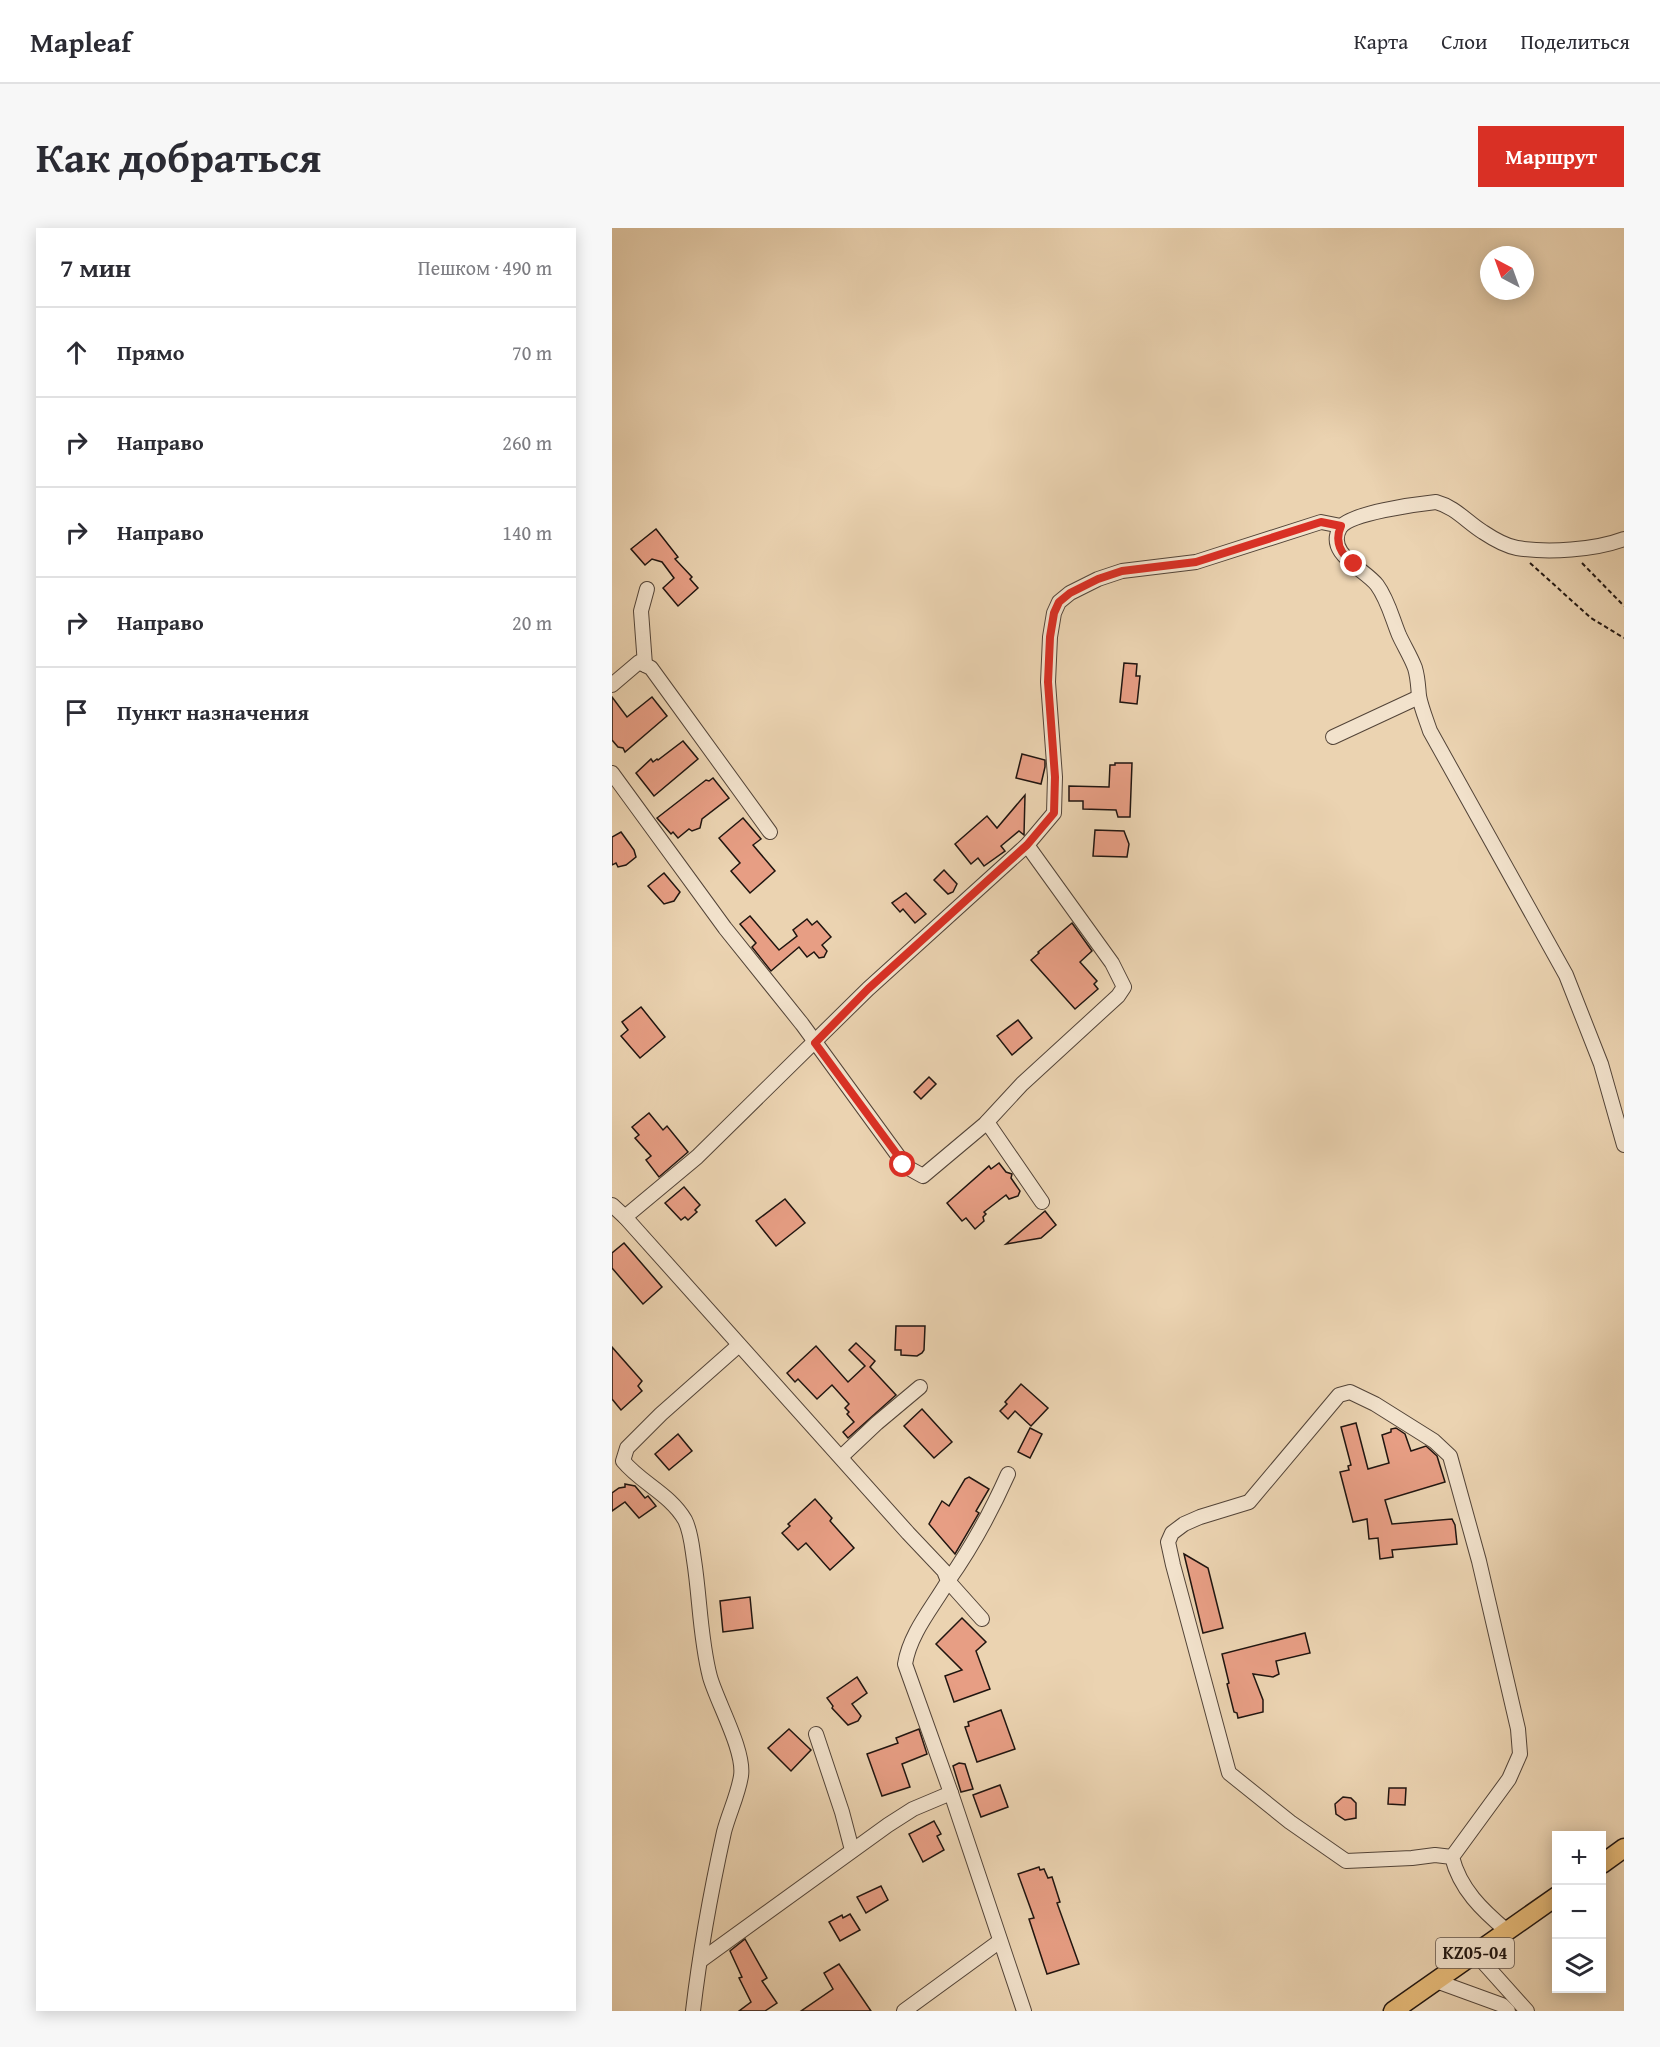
<!DOCTYPE html>
<html lang="ru">
<meta charset="utf-8">
<style>
body{margin:0;font-family:"Gentium Book Plus",serif;background:#f7f7f7;color:#2b2b33}
.controls{position:absolute;right:18px;bottom:18px;display:grid;overflow:hidden;border-radius:0px;box-shadow:0 3px 15px #0003}
.controls button{width:54px;height:54px;display:grid;place-items:center;padding:0;border:0;border-bottom:2px solid #e1e1e2;background:#fff;color:#2b2b33;font:30px sans-serif}
.compass{position:absolute;left:868px;top:18px;width:54px;height:54px;border-radius:50%;background:#fff;box-shadow:0 3px 15px #0003;rotate:319deg}
.stop{position:absolute;width:18px;height:18px;margin:-14px;border:4px solid #d93025;border-radius:50%;background:#fff}
.stop.end{background:#d93025;border-color:#fff;box-shadow:0 2px 6px #0008}
.list{margin:0;padding:0;list-style:none}
h2{display:flex;justify-content:space-between;align-items:center;height:78px;margin:0;padding:0 24px;font-size:26px}
h2 small{font-size:20px;font-weight:400;color:#7c7c81}
.list li{display:grid;grid-template-columns:39px 1fr auto;gap:18px;align-items:center;box-sizing:border-box;height:90px;padding:0 24px;border-top:2px solid #e1e1e2}
.list b{display:block;font-size:22px;white-space:nowrap}
.list em{font-size:20px;font-style:normal;color:#7c7c81}
.icon{flex:none;width:33px;height:33px;fill:none;stroke:currentColor;stroke-width:2;stroke-linecap:round;stroke-linejoin:round}
.map{position:relative;flex:none;width:1012px;height:1783px;overflow:hidden;border-radius:0px}
header{display:flex;align-items:center;gap:36px;box-sizing:border-box;height:84px;padding:0 30px;background:#fff;border-bottom:2px solid #e1e1e2}
header strong{font-size:28px}
nav{display:flex;gap:33px;margin-inline-start:auto;font-size:21px}
.intro{display:flex;align-items:center;justify-content:space-between;box-sizing:border-box;height:144px;padding:0 36px}
h1{margin:0;font-size:42px}
.button{padding:15px 27px;border-radius:0px;background:#d93025;color:#fff;font-size:21px;font-weight:700}
main{display:flex;gap:36px;padding:0 36px}
aside{flex:1;background:#fff;border-radius:0px;box-shadow:0 3px 15px #0003}
.map>svg:first-child{display:block}
.building{fill:#e79e84;stroke:#201510;stroke-width:1.5}
.lines{fill:none;stroke-linecap:round;stroke-linejoin:round}
.minor-casing{stroke:#534438;stroke-width:16}
.major-casing{stroke:#201510;stroke-width:21}
.path{stroke:#201510;stroke-width:2;stroke-dasharray:4.5 3;stroke-linecap:butt}
.minor{stroke:#f2e2cc;stroke-width:14}
.major{stroke:#e6ba78;stroke-width:18}
.route{stroke:#d93025;stroke-width:8}
.labels{text-anchor:middle;stroke-width:4.5;stroke-linejoin:round;paint-order:stroke}
.shield{fill:#f2e2cc;stroke:#5f5248;stroke-width:1.5}
.shield-label{font-size:18px;font-weight:bold;fill:#201510}
</style>
<header>
<strong>Mapleaf</strong>
<nav><a>Карта</a><a>Слои</a><a>Поделиться</a></nav>
</header>
<div class="intro"><h1>Как добраться</h1><a class="button">Маршрут</a></div>
<main>
<aside>
<h2>7 мин<small>Пешком · 490 m</small></h2>
<ul class="list">
<li><svg class="icon" aria-label="ahead" viewBox="0 0 24 24"><path d="M12 20V5M6 11l6-6 6 6"/></svg><div><b>Прямо</b></div><em>70 m</em></li>
<li><svg class="icon" aria-label="right" viewBox="0 0 24 24"><path d="M7 20v-9h11M14 6l5 5-5 5"/></svg><div><b>Направо</b></div><em>260 m</em></li>
<li><svg class="icon" aria-label="right" viewBox="0 0 24 24"><path d="M7 20v-9h11M14 6l5 5-5 5"/></svg><div><b>Направо</b></div><em>140 m</em></li>
<li><svg class="icon" aria-label="right" viewBox="0 0 24 24"><path d="M7 20v-9h11M14 6l5 5-5 5"/></svg><div><b>Направо</b></div><em>20 m</em></li>
<li><svg class="icon" aria-label="arrive" viewBox="0 0 24 24"><path d="M6 21V4h12l-3 4 3 4H6"/></svg><div><b>Пункт назначения</b></div></li>
</ul>
</aside>
<div class="map">
<svg width="1012" height="1783" viewBox="0 0 1012 1783">
<rect width="100%" height="100%" fill="#ebd3b1"/>
<filter id="stains"><feTurbulence type="fractalNoise" baseFrequency=".00333" numOctaves="4"/><feColorMatrix values="0 0 0 0 .2 0 0 0 0 .09 0 0 0 0 .02 0 0 0 .5 -.17"/></filter>
<radialGradient id="worn" r=".72"><stop offset=".6" stop-color="#630" stop-opacity="0"/><stop offset="1" stop-color="#630" stop-opacity=".3"/></radialGradient>
<g class="building">
<polygon points="44,301 66,329 63,331 80,349 78,351 86,360 66,378 51,360 62,350 50,334 40,331 33,337 19,321"/>
<polygon points="512,435 525,436 524,448 528,448 525,476 508,474"/>
<polygon points="0,469 15,489 40,469 55,488 13,524 11,520 6,519 0,512"/>
<polygon points="71,513 86,531 42,568 24,545 39,531 41,534 45,531 46,532"/>
<polygon points="410,526 433,532 433,539 429,556 404,550"/>
<polygon points="503,535 520,535 518,589 506,589 504,582 471,581 471,573 457,573 457,558 497,559 498,537 503,537"/>
<polygon points="101,550 117,570 90,591 88,600 80,603 77,601 66,610 61,604 59,606 45,590 94,552 97,553"/>
<polygon points="413,567 412,607 407,603 389,618 393,623 372,638 366,630 359,636 343,616 375,588 385,600"/>
<polygon points="131,590 149,611 141,617 163,643 138,665 119,643 128,635 107,610"/>
<polygon points="483,602 512,603 517,616 515,629 481,628"/>
<polygon points="9,604 22,622 24,629 14,637 6,639 4,635 0,637 0,609"/>
<polygon points="332,642 345,656 341,664 336,666 322,652"/>
<polygon points="52,645 68,664 62,673 52,676 36,658"/>
<polygon points="294,665 314,686 303,695 291,681 288,684 280,675"/>
<polygon points="138,688 167,722 185,708 181,702 195,691 200,697 205,693 219,709 210,717 215,723 212,729 207,730 202,724 195,729 187,719 159,743 140,719 144,715 128,696"/>
<polygon points="460,695 480,723 468,734 485,753 482,756 486,761 463,781 419,732 427,725 426,724"/>
<polygon points="29,779 53,809 28,830 9,808 16,802 10,794"/>
<polygon points="406,792 420,810 400,827 385,808"/>
<polygon points="317,849 324,856 309,871 302,864"/>
<polygon points="37,885 51,902 55,898 76,924 47,949 34,932 39,928 23,910 27,907 20,899"/>
<polygon points="387,935 394,944 400,946 399,950 408,963 406,968 397,971 394,967 372,984 374,986 371,989 372,993 363,1001 354,990 350,993 335,975 377,938 379,941"/>
<polygon points="72,959 88,977 83,982 85,984 76,992 73,989 69,992 53,975"/>
<polygon points="173,971 193,995 164,1018 144,993"/>
<polygon points="433,983 444,997 429,1010 394,1016"/>
<polygon points="12,1015 50,1059 31,1076 0,1040 0,1025"/>
<polygon points="284,1098 313,1098 312,1122 310,1125 305,1128 289,1127 289,1122 283,1122"/>
<polygon points="244,1115 263,1133 258,1139 284,1167 236,1210 231,1204 242,1194 235,1186 237,1184 233,1180 237,1176 220,1157 205,1171 186,1151 183,1154 175,1145 204,1118 236,1154 253,1138 237,1122"/>
<polygon points="0,1119 30,1153 26,1158 30,1163 9,1182 0,1171"/>
<polygon points="409,1156 436,1180 419,1198 403,1183 396,1191 388,1183 395,1176 393,1174"/>
<polygon points="310,1181 340,1214 322,1230 292,1198"/>
<polygon points="744,1195 756,1241 777,1235 770,1207 779,1204 779,1201 784,1200 793,1206 799,1223 814,1218 825,1228 833,1254 773,1272 780,1296 840,1291 843,1297 845,1316 780,1322 781,1329 768,1331 766,1310 757,1311 755,1291 741,1294 728,1244 737,1242 736,1238 739,1237 729,1199"/>
<polygon points="418,1200 430,1206 418,1230 406,1224"/>
<polygon points="66,1206 80,1223 57,1242 43,1226"/>
<polygon points="357,1249 377,1261 364,1283 367,1285 343,1326 317,1296 330,1273 337,1278 353,1251"/>
<polygon points="13,1256 23,1258 33,1270 36,1268 44,1278 27,1290 13,1274 0,1283 0,1265 7,1260 13,1259"/>
<polygon points="203,1271 220,1290 218,1293 242,1320 218,1342 194,1315 186,1322 170,1305 178,1298 176,1296"/>
<polygon points="572,1326 596,1340 611,1400 591,1405"/>
<polygon points="138,1369 141,1400 111,1404 108,1373"/>
<polygon points="350,1390 374,1414 364,1423 378,1461 342,1474 333,1448 350,1442 324,1416"/>
<polygon points="693,1405 698,1425 664,1433 667,1446 661,1449 641,1446 651,1472 651,1484 626,1490 625,1485 622,1484 615,1456 617,1455 610,1426"/>
<polygon points="245,1449 255,1465 240,1476 249,1488 246,1493 236,1497 220,1480 221,1478 215,1470"/>
<polygon points="389,1482 403,1521 365,1534 353,1499 357,1498 356,1494"/>
<polygon points="177,1501 199,1522 179,1543 156,1520"/>
<polygon points="307,1501 315,1526 290,1536 298,1559 270,1568 255,1526 286,1515 284,1510"/>
<polygon points="347,1535 353,1536 361,1561 349,1564 341,1538"/>
<polygon points="388,1557 396,1579 369,1589 361,1567"/>
<polygon points="777,1560 794,1560 793,1577 776,1576"/>
<polygon points="731,1569 739,1570 744,1575 744,1590 733,1592 724,1586 723,1576"/>
<polygon points="322,1593 329,1606 325,1608 332,1622 311,1634 297,1606"/>
<polygon points="427,1639 428,1642 432,1641 436,1650 440,1649 448,1674 445,1675 467,1736 435,1746 417,1691 422,1690 406,1646"/>
<polygon points="269,1658 276,1672 254,1685 245,1669"/>
<polygon points="238,1686 248,1702 228,1713 217,1694 230,1687 231,1690"/>
<polygon points="133,1711 155,1750 150,1753 165,1775 153,1783 127,1783 139,1774 127,1750 130,1749 118,1723"/>
<polygon points="227,1736 259,1783 189,1783 221,1761 212,1745"/>
</g>
<g class="lines">
<defs>
<g id="minor">
<path d="M1012,311C983,322 936,325 905,320C894,318 880,310 871,304C855,294 843,279 824,274C805,276 737,285 728,300C713,326 753,341 765,357C776,372 780,390 787,407C792,418 799,429 803,440C806,450 806,458 807,468C809,479 814,491 818,503L954,747L989,836L1012,917"/>
<polyline points="33,437 29,383 35,361"/>
<polyline points="0,457 27,434 39,440 158,604"/>
<polyline points="721,509 807,469"/>
<polyline points="0,545 113,700 190,796 287,929 291,937 311,948 373,896 410,856 506,768 512,759 500,735 415,617"/>
<polyline points="375,894 430,974"/>
<polyline points="0,977 13,989"/>
<polyline points="229,1229 265,1195 308,1159"/>
<path d="M370,1391L336,1353C360,1319 379,1284 396,1246"/>
<polyline points="204,1506 230,1584 240,1622"/>
<path d="M840,1629L823,1627L800,1630L734,1633L678,1594L617,1545L561,1337L556,1314L560,1305L572,1296L588,1289L637,1274L727,1167L738,1164L763,1176L822,1213L838,1228L867,1333L906,1501L908,1526L897,1551L840,1629C848,1661 870,1682 895,1703"/>
<polyline points="863,1725 915,1783"/>
<polyline points="88,1733 276,1597 301,1581 339,1565"/>
<polyline points="824,1753 890,1777 896,1783"/>
<path d="M81,1783C88,1723 99,1663 112,1604C117,1585 126,1567 129,1548C133,1523 105,1474 98,1449C88,1411 88,1370 82,1332C80,1319 79,1304 73,1292C58,1266 29,1255 11,1233L15,1220L49,1186L127,1117"/>
<polyline points="292,1783 388,1713"/>
<path d="M412,1783L339,1565L293,1436C298,1405 321,1379 336,1353L332,1343L296,1305L13,989L85,929L256,761L415,617L442,585L443,549L436,454L438,409L442,385L447,374L458,365L486,351L510,343L584,334L709,294L729,298"/>
</g>
<g id="major">
<polyline points="990,1636 1012,1620"/>
<polyline points="781,1783 945,1668"/>
</g>
</defs>
<use href="#minor" class="minor-casing"/>
<use href="#major" class="major-casing"/>
<g class="path">
<polyline points="918,335 979,390 1012,410"/>
<polyline points="970,335 1012,378"/>
</g>
<use href="#minor" class="minor"/>
<use href="#major" class="major"/>
</g>
<g class="lines">
<path class="route" d="M291,937L287,929L203,815L256,761L415,617L442,585L443,549L436,454L438,409L442,385L447,374L458,365L486,351L510,343L584,334L709,294L729,298C722,314 729,327 742,336"/>
</g>
<g class="labels">
<rect class="shield" x="824" y="1710" width="78" height="30" rx="4.5"/>
<g class="shield-label">
<text x="863" y="1731">KZ05-04</text>
</g>
</g>
<rect width="100%" height="100%" filter="url(#stains)"/>
<rect width="100%" height="100%" fill="url(#worn)"/>
</svg>
<div class="controls">
<button>+</button>
<button>−</button>
<button><svg class="icon" aria-label="layers" viewBox="0 0 24 24"><path d="M12 4l9 5-9 5-9-5zM3 14l9 5 9-5"/></svg></button>
</div>
<svg class="compass" viewBox="-18 -18 36 36"><path d="M0-13l5 13h-10z" fill="#e53935"/><path d="M0 13l5-13h-10z" fill="#7c7c81"/></svg>
<div class="stop" style="left:291px;top:937px"></div>
<div class="stop end" style="left:742px;top:336px"></div>
</div>
</main>
